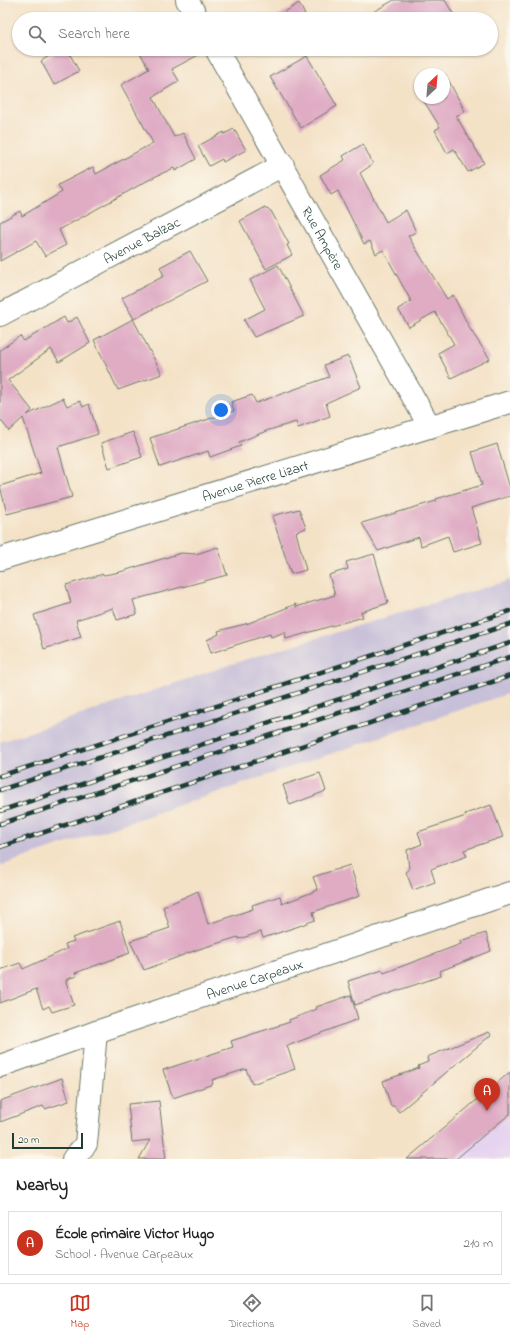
<!DOCTYPE html>
<meta charset="utf-8">
<style>
body{margin:0;font-family:"Indie Flower",sans-serif;background:#f2f2f2;color:#222}
.compass{position:absolute;left:414px;top:68px;width:36px;height:36px;border-radius:50%;background:#fff;box-shadow:0 1px 3px #0004;rotate:26deg}
.scale{position:absolute;left:12px;bottom:10px;width:71px;box-sizing:border-box;padding-left:4px;border:2px solid #1f3d34;border-top:0;font-size:11px;line-height:14px;white-space:nowrap;color:#1f3d34;-webkit-text-stroke:3px #fbf7ec;paint-order:stroke}
.you{position:absolute;left:221px;top:410px;width:14px;height:14px;margin:-10px;border:3px solid #fff;border-radius:50%;background:#1a73e8;box-shadow:0 0 0 6px #1a73e833}
.badge{display:grid;place-items:center;width:26px;height:26px;border-radius:50%;background:#c8321e;color:#fff;font-size:13px;font-weight:700}
.pin{position:absolute;translate:-50% -33px;filter:drop-shadow(0 1px 2px #0008)}
.pin::after{content:'';position:absolute;top:21px;width:14px;height:12px;background:inherit;clip-path:polygon(0 0,100% 0,50% 100%)}
.list{margin:0;padding:0;list-style:none}
h2{display:flex;justify-content:space-between;align-items:center;height:52px;margin:0;padding:0 16px;font-size:17px}
h2 small{font-size:13px;font-weight:400;color:#767676}
.list li{display:grid;grid-template-columns:26px 1fr auto;gap:12px;align-items:center;box-sizing:border-box;height:64px;margin:0 8px 8px;padding:0 8px;border:1px solid #e0e0e0;border-radius:0px}
.list b{display:block;font-size:15px;white-space:nowrap}
.list p{margin:0;font-size:13px;white-space:nowrap;color:#767676}
.list em{font-size:13px;font-style:normal;color:#767676}
.icon{flex:none;width:22px;height:22px;fill:none;stroke:currentColor;stroke-width:2;stroke-linecap:round;stroke-linejoin:round}
.map{position:relative;flex:none;width:510px;height:1159px;overflow:hidden}
.search{position:absolute;background:#fff;box-shadow:0 1px 3px #0004;left:12px;right:12px;top:12px;height:44px;display:flex;align-items:center;gap:10px;box-sizing:border-box;padding:0 14px;border-radius:22px;color:#767676;font-size:15px}
.sheet{height:124px;background:#fff}
nav{display:flex;justify-content:space-around;align-items:center;box-sizing:border-box;height:56px;border-top:1px solid #e0e0e0;background:#fff;font-size:11px;color:#767676}
nav a{display:grid;justify-items:center;gap:2px}
nav .on{color:#c8321e}
.map>svg:first-child{display:block}
.built{fill:#e6d3f0}
.industrial{fill:#c8c0d8}
.building{fill:#dfacc4}
.lines{fill:none;stroke-linecap:round;stroke-linejoin:round}
.minor-casing{stroke:#6a7767;stroke-width:24}
.minor{stroke:#fff;stroke-width:22}
.rail-casing{stroke:#1f3d34;stroke-width:4.5}
.rail{stroke:#fbf7ec;stroke-width:3;stroke-dasharray:9;stroke-linecap:butt}
.labels{text-anchor:middle;stroke-width:3;stroke-linejoin:round;paint-order:stroke}
.street-label{font-size:14px;fill:#1f3d34;stroke:#fbf7ec}
</style>
<div class="map">
<svg width="510" height="1159" viewBox="0 0 510 1159">
<rect width="100%" height="100%" fill="#fbf7ec"/>
<filter id="ink" filterUnits="userSpaceOnUse"><feTurbulence type="fractalNoise" baseFrequency=".025" numOctaves="2"/><feDisplacementMap in="SourceGraphic" scale="8" xChannelSelector="R" yChannelSelector="G"/><feConvolveMatrix kernelMatrix="1 2 1 2 8 2 1 2 1" color-interpolation-filters="sRGB"/></filter>
<filter id="wash" filterUnits="userSpaceOnUse"><feTurbulence type="fractalNoise" baseFrequency=".012" numOctaves="4" result="noise"/><feDisplacementMap in="SourceGraphic" scale="16" xChannelSelector="R" yChannelSelector="G"/><feGaussianBlur stdDeviation="0.9" result="paint"/><feColorMatrix in="noise" values="0 0 0 0 0 0 0 0 0 0 0 0 0 0 0 0 0 1.4 0 .05"/><feComposite in="paint" operator="in"/></filter>
<g filter="url(#wash)">
<rect width="100%" height="100%" fill="#f4e2c7"/>
<polygon class="built" points="510,1072 510,1159 407,1159"/>
<polygon class="industrial" points="510,580 510,693 0,866 0,742 253,657"/>
<g id="blocks">
<g class="building">
<polygon points="394,0 445,0 456,19 361,19"/>
<polygon points="299,3 307,19 272,19 288,10"/>
<polygon points="61,49 67,49 79,71 54,85 41,61"/>
<polygon points="138,49 204,49 204,52 172,69 179,81 153,97 174,137 183,133 196,159 175,171 174,168 154,177 59,230 66,245 45,256 36,241 0,261 0,222 20,211 22,216 62,192 58,185 93,167 96,174 153,143 121,85 149,69"/>
<polygon points="307,56 337,106 301,128 270,77"/>
<polygon points="445,74 465,111 456,116 484,163 468,172 454,149 447,153 435,130 440,127 422,98 444,98"/>
<polygon points="234,129 246,150 223,162 222,159 209,166 198,146 224,132 224,134"/>
<polygon points="363,144 373,164 360,173 386,222 406,210 416,232 408,236 447,299 453,295 470,329 490,359 451,378 438,353 454,344 435,312 409,327 398,309 411,301 383,250 376,254 370,241 364,244 338,191 331,195 320,175 345,160 343,156"/>
<polygon points="264,208 271,211 289,244 287,245 292,255 266,269 240,221"/>
<polygon points="190,251 207,281 134,319 122,298 164,276 160,267"/>
<polygon points="278,265 304,316 254,337 244,320 265,309 250,280"/>
<polygon points="64,317 67,323 77,317 90,343 59,362 51,349 8,380 32,410 27,415 63,398 67,406 80,401 83,407 89,404 98,434 58,447 72,497 7,514 0,486 41,473 23,418 9,431 0,419 0,350 20,336 24,341"/>
<polygon points="133,319 162,374 118,390 94,340"/>
<polygon points="348,356 361,387 326,403 330,416 298,428 296,422 269,430 239,442 241,446 210,457 208,451 160,467 150,438 234,411 231,402 252,395 256,403 329,377 324,365"/>
<polygon points="133,432 142,457 109,468 101,443"/>
<polygon points="497,444 510,488 510,496 471,508 482,543 453,552 448,536 421,546 419,537 378,551 362,523 436,501 436,499 482,485 472,452"/>
<polygon points="299,509 306,528 296,532 306,570 291,574 272,516"/>
<polygon points="218,547 227,575 133,600 137,614 117,620 113,608 76,620 81,637 44,649 34,615 71,603 66,585 103,574 104,575 120,572 181,553 196,554"/>
<polygon points="374,554 388,603 361,612 363,617 286,639 285,632 271,637 270,634 211,653 207,640 219,634 218,631 249,623 296,604 296,607 335,595 329,575 348,569 346,562"/>
<polygon points="320,773 326,791 290,805 283,785"/>
<polygon points="491,805 503,837 464,850 467,856 431,869 435,882 413,890 406,872 409,870 407,850 422,844 418,832 466,816 465,814"/>
<polygon points="350,865 360,896 313,912 315,920 299,926 263,938 261,932 239,939 238,937 199,949 144,970 130,941 170,928 163,907 198,891 208,924 253,909 252,905 280,896 282,904 318,890 313,877"/>
<polygon points="120,921 130,953 75,973 77,976 67,979 66,982 74,1005 52,1012 49,1006 43,1009 36,989 0,1003 0,970 20,963 23,969 67,949 65,944 74,941 72,938"/>
<polygon points="486,933 491,951 440,971 441,976 355,1005 348,981 383,970 384,973 461,944 460,941"/>
<polygon points="351,995 358,1019 287,1046 295,1069 252,1084 246,1069 212,1080 213,1084 173,1098 163,1070 233,1047 231,1041 290,1022 289,1020 317,1009 316,1007"/>
<polygon points="489,1032 491,1035 399,1112 394,1106 391,1106 383,1081 419,1068 418,1066 428,1062 427,1057"/>
<polygon points="510,1072 510,1114 484,1135 456,1159 407,1159"/>
<polygon points="62,1078 69,1101 45,1109 43,1106 0,1122 0,1101"/>
<polygon points="159,1101 166,1159 139,1159 150,1140 132,1142 128,1104"/>
</g>
</g>
</g>
<g filter="url(#ink)">
<use href="#blocks" fill-opacity="0" stroke="#6a7767" stroke-width="1"/>
<g class="lines">
<defs>
<g id="minor">
<polyline points="187,0 198,19"/>
<path id="s1" d="M216,49L430,427"/>
<path id="s2" d="M0,315L283,165"/>
<path id="s3" d="M0,559L510,402"/>
<path id="s4" d="M0,1066L96,1032L510,893"/>
<polyline points="73,1159 86,1144 96,1032"/>
</g>
</defs>
<use href="#minor" class="minor-casing"/>
<use href="#minor" class="minor"/>
<defs>
<g id="rail">
<polyline points="0,776 510,611"/>
<polyline points="0,790 510,624"/>
<polyline points="0,811 510,643"/>
<polyline points="0,824 510,657"/>
<polyline points="0,847 510,676"/>
</g>
</defs>
<use href="#rail" class="rail-casing"/>
<use href="#rail" class="rail"/>
</g>
</g>
<g class="labels">
<g class="street-label">
<text dy="5" stroke="none"><textPath href="#s1" startOffset="217">Rue Ampère</textPath></text>
<text dy="5" stroke="none"><textPath href="#s2" startOffset="160">Avenue Balzac</textPath></text>
<text dy="5" stroke="none"><textPath href="#s3" startOffset="267">Avenue Pierre Lizart</textPath></text>
<text dy="5" stroke="none"><textPath href="#s4" startOffset="269">Avenue Carpeaux</textPath></text>
</g>
</g>
</svg>
<svg class="compass" viewBox="-18 -18 36 36"><path d="M0-13l5 13h-10z" fill="#e53935"/><path d="M0 13l5-13h-10z" fill="#767676"/></svg>
<div class="scale">20 m</div>
<div class="you"></div>
<div class="pin badge" style="left:487px;top:1111px">A</div>
<div class="search"><svg class="icon" aria-label="search" viewBox="0 0 24 24"><circle cx="10" cy="10" r="6"/><path d="M15 15l6 6"/></svg>Search here</div>
</div>
<section class="sheet">
<h2>Nearby<small></small></h2>
<ul class="list">
<li><span class="badge">A</span><div><b>École primaire Victor Hugo</b><p>School · Avenue Carpeaux</p></div><em>210 m</em></li>
</ul>
</section>
<nav>
<a class="on"><svg class="icon" aria-label="map" viewBox="0 0 24 24"><path d="M3 6l6-2 6 2 6-2v14l-6 2-6-2-6 2zM9 4v14M15 6v14"/></svg>Map</a>
<a><svg class="icon" aria-label="directions" viewBox="0 0 24 24"><path d="M12 3l9 9-9 9-9-9zM9 14v-3h6M13 9l2 2-2 2"/></svg>Directions</a>
<a><svg class="icon" aria-label="saved" viewBox="0 0 24 24"><path d="M7 4h10v16l-5-4-5 4z"/></svg>Saved</a>
</nav>
